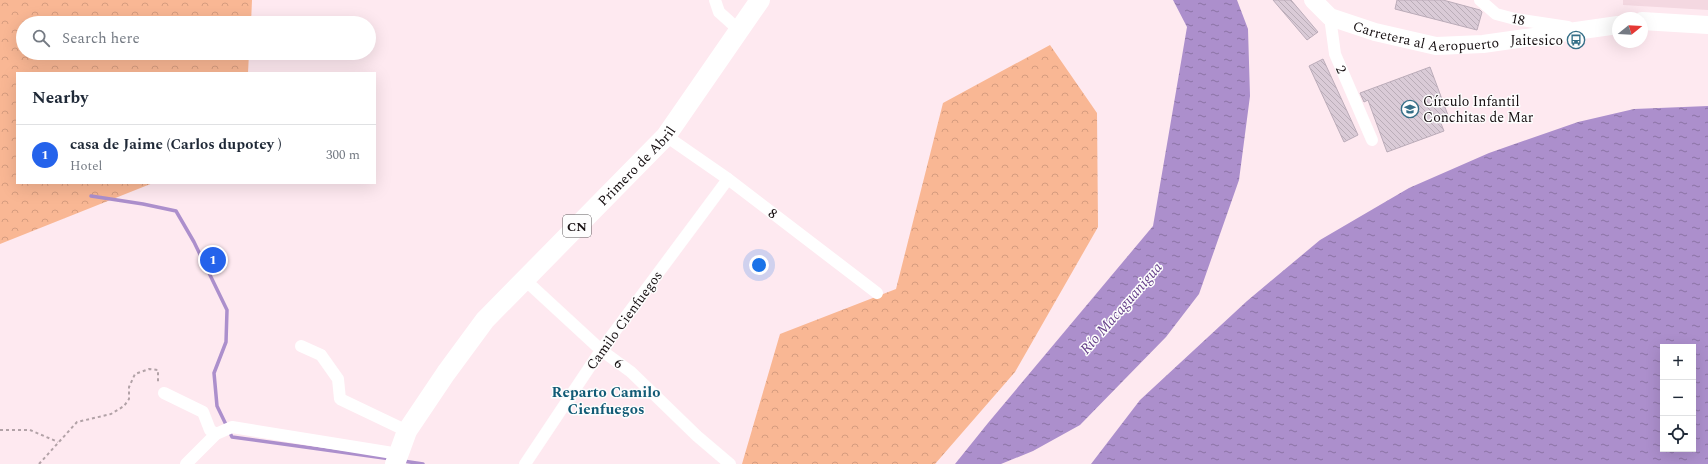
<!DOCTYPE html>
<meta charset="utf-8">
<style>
body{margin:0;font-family:Spectral,serif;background:#f2f2f3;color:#1f2937}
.controls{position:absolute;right:12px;bottom:12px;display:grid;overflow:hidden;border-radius:0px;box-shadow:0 4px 16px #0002}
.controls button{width:36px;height:36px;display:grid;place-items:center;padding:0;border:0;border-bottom:1px solid #e0e1e3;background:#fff;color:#1f2937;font:20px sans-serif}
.compass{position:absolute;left:1612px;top:12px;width:36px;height:36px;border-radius:50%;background:#fff;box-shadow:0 4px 16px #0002;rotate:72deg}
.you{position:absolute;left:759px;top:265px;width:14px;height:14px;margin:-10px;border:3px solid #fff;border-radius:50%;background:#1a73e8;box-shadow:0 0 0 6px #1a73e833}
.badge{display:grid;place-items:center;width:26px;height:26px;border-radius:50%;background:#2563eb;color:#fff;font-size:13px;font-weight:700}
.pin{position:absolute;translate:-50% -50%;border:2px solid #fff;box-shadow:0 1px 4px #0006}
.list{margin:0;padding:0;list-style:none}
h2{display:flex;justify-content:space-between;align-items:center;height:52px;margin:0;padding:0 16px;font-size:17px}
h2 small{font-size:13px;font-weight:400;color:#747a83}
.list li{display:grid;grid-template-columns:26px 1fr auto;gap:12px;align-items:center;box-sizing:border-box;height:60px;padding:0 16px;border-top:1px solid #e0e1e3}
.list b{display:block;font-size:15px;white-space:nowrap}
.list p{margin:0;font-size:13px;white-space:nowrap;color:#747a83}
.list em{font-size:13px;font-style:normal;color:#747a83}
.icon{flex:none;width:22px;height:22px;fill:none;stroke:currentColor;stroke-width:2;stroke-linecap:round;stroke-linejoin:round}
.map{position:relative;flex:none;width:1708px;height:464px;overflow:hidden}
.search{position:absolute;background:#fff;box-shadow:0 4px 16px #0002;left:16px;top:16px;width:360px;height:44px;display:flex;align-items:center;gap:10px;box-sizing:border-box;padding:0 14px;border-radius:22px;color:#747a83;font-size:15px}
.panel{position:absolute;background:#fff;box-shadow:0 4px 16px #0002;left:16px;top:72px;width:360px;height:112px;border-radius:0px}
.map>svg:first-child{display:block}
.built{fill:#f4d8e1}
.forest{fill:url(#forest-crowns)}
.water{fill:url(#water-ripples);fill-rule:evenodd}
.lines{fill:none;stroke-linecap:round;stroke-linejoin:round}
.stream{stroke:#ac8fcc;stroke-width:3.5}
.building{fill:url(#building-back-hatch);stroke:#bbacb9}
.path{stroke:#b2a2a7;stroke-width:2;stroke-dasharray:3 3;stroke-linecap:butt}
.street{stroke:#fff;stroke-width:12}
.secondary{stroke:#fff;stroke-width:18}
.primary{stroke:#fff;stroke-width:20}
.labels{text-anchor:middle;stroke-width:3;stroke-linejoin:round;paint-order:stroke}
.shield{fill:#fdfdfd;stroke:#5b5658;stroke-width:1}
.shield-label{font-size:13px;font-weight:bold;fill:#160f11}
.street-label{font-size:14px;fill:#160f11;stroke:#fdfdfd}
.poi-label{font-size:14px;fill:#160f11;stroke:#fdfdfd;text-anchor:end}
.water-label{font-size:15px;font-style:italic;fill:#68428c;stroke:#fdfdfd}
.neighbourhood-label{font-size:15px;font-weight:bold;fill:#125b76;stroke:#fdfdfd}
</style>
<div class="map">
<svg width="1708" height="464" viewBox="0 0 1708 464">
<defs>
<pattern id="forest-crowns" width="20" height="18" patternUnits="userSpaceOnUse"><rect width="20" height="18" fill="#f9b794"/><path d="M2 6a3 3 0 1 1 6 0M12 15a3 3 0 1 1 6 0" fill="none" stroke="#d59c7f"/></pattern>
<pattern id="water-ripples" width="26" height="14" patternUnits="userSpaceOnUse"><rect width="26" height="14" fill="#ac8fcc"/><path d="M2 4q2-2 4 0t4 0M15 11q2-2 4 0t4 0" fill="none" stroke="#8b73a4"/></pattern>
<pattern id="building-back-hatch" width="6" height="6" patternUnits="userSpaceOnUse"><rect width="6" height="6" fill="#dacbd7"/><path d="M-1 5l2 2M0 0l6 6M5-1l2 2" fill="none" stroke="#baadb8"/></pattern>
</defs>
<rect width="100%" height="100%" fill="#fee9f0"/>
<polygon class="built" points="1623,0 1708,0 1708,10 1623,5"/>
<g class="forest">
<polygon points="0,0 252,0 251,23 23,23 23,53 249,53 248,73 17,73 17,183 153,183 0,244"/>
<polygon points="1050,45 1097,113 1098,227 1015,372 935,464 742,464 780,334 896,289 943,103"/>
</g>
<g class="water">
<polygon points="1173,0 1237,0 1248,29 1250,96 1239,180 1199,294 1166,337 1080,425 1033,451 1001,464 955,464 988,423 1153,226 1187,27"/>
<path d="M1708,106V464H1091L1140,400L1247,301L1320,240L1409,188L1489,153L1578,122L1634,109ZM1663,347H1693V449H1663Z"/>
</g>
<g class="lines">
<g class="stream">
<polyline points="91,196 143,204 176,211 194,242 227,310 226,342 214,373 217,406 232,437 391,459"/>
<polyline points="403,461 423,464"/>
</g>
</g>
<g class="building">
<polygon points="1273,0 1291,0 1318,32 1307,40"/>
<polygon points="1397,0 1443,0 1480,10 1482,12 1477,30 1395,9"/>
<polygon points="1323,59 1358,135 1344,142 1309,66"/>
<polygon points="1430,67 1449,118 1440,121 1444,131 1387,152 1368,100 1364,102 1360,93"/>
</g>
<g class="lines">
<g class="path">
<polyline points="0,430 30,430 58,442"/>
<polyline points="39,464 77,422 111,414 124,406 129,399 129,387 135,374 149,369 158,370 158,382"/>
</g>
<g class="street">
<polyline points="715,0 719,12 740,31"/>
<polyline points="1480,0 1496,14 1515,19 1568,27"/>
<path id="s1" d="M1330,17L1335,54L1372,140"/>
<polyline points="666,136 728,179 877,293"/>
<polyline points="524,279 601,350 631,372 697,436 730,464"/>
<polyline points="301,346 321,355 338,379 340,399 407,431"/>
<polyline points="164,393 203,412 210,430 216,434"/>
<polyline points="186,464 216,434 232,427 399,454"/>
<polyline points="525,464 601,350 728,179"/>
</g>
<g class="secondary">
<path id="s2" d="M1313,0L1330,17L1375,32L1436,46L1483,44L1618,25"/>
<polyline points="1642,21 1708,25"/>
</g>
<path class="primary" id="s3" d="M395,464L407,431L446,373L485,320L666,136L760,0"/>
</g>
<defs>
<symbol id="bus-ring" viewBox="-11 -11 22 22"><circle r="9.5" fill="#fdfdfd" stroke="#346e87" stroke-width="1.5"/><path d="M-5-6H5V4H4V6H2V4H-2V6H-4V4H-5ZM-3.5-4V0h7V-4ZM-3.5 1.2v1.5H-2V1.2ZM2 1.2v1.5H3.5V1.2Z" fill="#346e87"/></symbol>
<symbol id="school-ring" viewBox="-11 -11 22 22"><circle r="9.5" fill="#fdfdfd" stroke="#346e87" stroke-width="1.5"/><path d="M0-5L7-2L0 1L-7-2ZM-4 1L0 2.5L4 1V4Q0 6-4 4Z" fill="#346e87"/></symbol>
</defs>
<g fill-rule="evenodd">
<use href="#bus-ring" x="1566" y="30" width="20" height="20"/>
<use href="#school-ring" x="1400" y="99" width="20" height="20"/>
</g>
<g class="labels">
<rect class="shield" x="563" y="215" width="28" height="22" rx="3"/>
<g class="shield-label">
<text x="577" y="231">CN</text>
</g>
<g class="street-label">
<text transform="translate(1518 19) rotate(11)" y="5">18</text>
<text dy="5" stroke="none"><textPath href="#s2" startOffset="123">Carretera al Aeropuerto</textPath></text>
<text dy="5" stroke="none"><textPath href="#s1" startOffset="54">2</textPath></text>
<text dy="5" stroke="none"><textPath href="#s3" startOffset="387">Primero de Abril</textPath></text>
<text transform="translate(773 213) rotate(37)" y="5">8</text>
<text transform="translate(624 320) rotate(-54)" y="5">Camilo Cienfuegos</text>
<text transform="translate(619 363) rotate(35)" y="5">6</text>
</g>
<g class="poi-label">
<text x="1563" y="45">Jaitesico</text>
<text x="1423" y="106" text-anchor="start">Círculo Infantil<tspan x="1423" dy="16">Conchitas de Mar</tspan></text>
</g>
<g class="water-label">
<text transform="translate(1121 308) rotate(-49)" y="5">Río Macaguanigua</text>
</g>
<g class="neighbourhood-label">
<text x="606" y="397">Reparto Camilo<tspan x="606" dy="17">Cienfuegos</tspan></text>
</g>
</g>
</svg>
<div class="controls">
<button>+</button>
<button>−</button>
<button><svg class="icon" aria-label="locate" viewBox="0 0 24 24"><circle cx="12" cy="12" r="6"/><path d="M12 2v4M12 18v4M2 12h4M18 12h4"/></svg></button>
</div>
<svg class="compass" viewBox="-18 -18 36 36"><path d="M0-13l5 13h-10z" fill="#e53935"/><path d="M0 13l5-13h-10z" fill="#747a83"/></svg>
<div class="you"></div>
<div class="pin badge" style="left:213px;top:260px">1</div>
<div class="search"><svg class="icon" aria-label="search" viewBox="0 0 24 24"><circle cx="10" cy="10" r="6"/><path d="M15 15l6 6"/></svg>Search here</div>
<section class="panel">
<h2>Nearby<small></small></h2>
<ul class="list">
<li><span class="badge">1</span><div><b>casa de Jaime (Carlos dupotey )</b><p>Hotel</p></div><em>300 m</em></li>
</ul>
</section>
</div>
